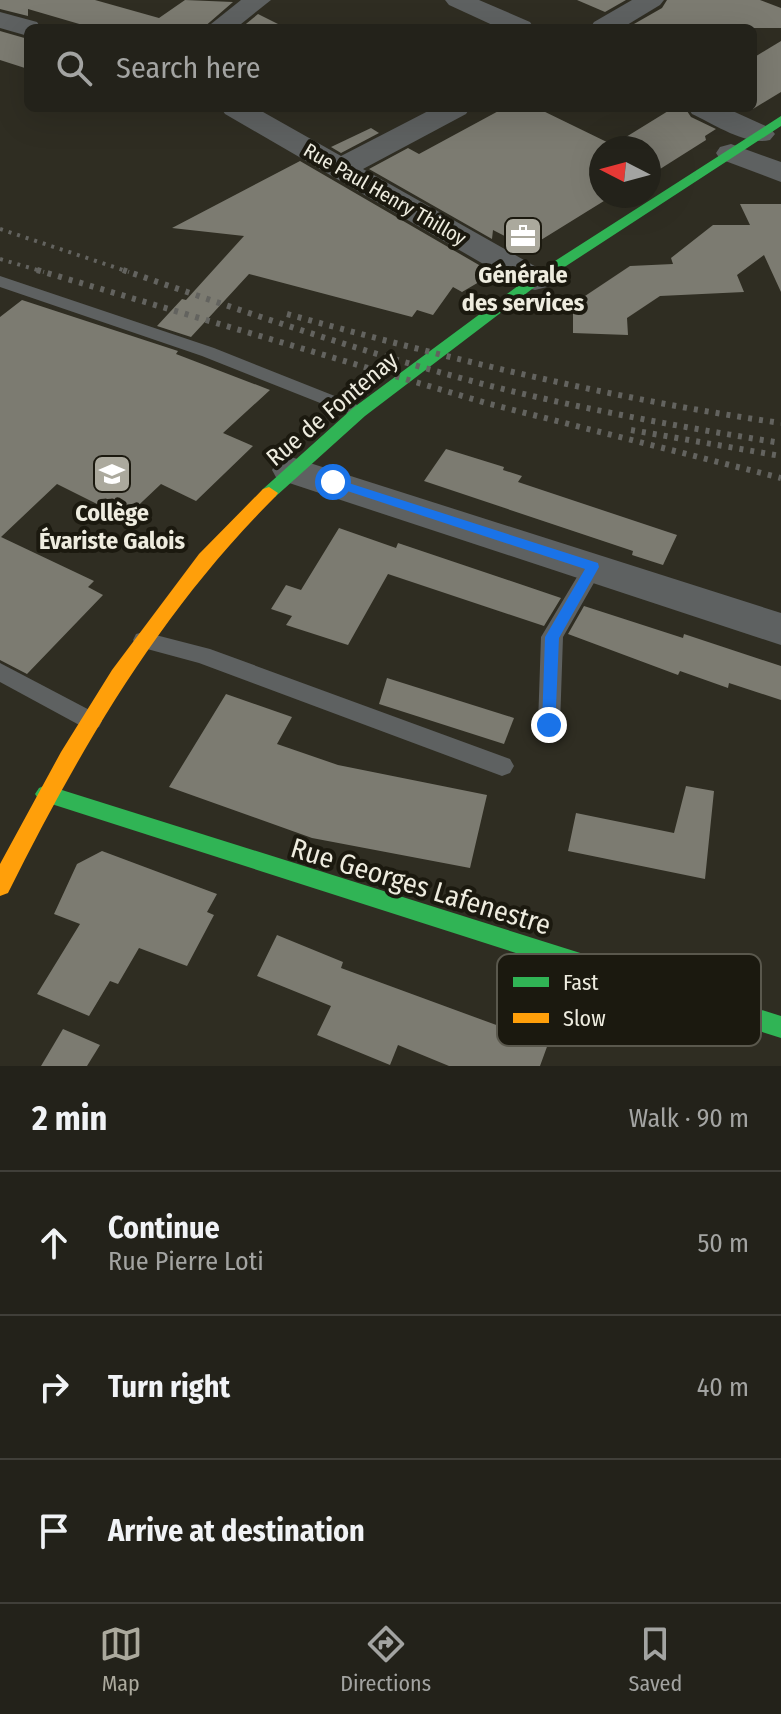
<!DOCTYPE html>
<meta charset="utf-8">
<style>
body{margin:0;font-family:"Fira Sans Condensed",sans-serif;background:#2f2f27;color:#f1f3f6}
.compass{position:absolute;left:589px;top:136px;width:72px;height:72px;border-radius:50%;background:#23221a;box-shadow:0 8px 32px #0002;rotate:276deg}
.stop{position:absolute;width:24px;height:24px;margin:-18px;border:6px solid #1a73e8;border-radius:50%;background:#fff}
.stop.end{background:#1a73e8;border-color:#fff;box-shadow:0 2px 8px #0008}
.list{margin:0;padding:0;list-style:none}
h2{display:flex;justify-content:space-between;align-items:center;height:104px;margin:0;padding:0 32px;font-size:34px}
h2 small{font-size:26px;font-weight:400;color:#a3a4a2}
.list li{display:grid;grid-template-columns:52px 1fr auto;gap:24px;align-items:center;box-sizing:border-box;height:144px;padding:0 32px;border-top:2px solid #403f39}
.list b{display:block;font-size:30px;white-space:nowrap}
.list p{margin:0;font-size:26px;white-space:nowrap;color:#a3a4a2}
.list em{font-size:26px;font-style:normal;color:#a3a4a2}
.icon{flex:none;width:44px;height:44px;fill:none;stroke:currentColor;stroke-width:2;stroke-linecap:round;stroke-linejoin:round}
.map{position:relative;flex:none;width:781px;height:1066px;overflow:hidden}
.search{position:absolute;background:#23221a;box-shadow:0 8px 32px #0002;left:24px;right:24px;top:24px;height:88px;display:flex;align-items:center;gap:20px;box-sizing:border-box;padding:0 28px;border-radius:12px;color:#a3a4a2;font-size:30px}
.sheet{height:536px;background:#23221a}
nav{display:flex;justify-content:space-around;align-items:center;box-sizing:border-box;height:112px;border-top:2px solid #403f39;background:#23221a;font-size:22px;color:#a3a4a2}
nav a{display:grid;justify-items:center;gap:4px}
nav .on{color:#aba99d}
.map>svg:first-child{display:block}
.building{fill:#7c7b71}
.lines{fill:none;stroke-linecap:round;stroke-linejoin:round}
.lane{fill:#5e6161;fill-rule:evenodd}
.street{fill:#5e6161;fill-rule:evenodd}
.fast{fill:#30b455;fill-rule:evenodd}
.slow{fill:#ff9f0a;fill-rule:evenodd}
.rail-far1{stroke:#63635f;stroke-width:4;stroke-dasharray:3 6;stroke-linecap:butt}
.rail{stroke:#63635f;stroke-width:6;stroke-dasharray:4 7;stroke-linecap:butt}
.route{fill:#1a73e8}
.labels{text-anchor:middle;stroke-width:8;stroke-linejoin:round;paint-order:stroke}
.far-street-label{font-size:20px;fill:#eeecdf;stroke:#1b190f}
.poi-label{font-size:24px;font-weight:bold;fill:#eeecdf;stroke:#1b190f}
.street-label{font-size:24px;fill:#eeecdf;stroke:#1b190f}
.near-street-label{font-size:28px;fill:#eeecdf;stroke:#1b190f}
.key{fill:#1b190f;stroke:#5a584d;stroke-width:2}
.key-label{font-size:22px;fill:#eeecdf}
</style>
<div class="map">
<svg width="781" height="1066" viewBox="0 0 781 1066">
<rect width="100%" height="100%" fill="#2f2d22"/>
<g class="building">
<polygon points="0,0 95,0 159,18 185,0 233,2 203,28 93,28 28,9 28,16 0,9"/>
<polygon points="577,0 626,0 605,12"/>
<polygon points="667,0 760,0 781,8 781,28 643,28 634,24 662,8"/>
<polygon points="258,14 286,28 241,28"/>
<polygon points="0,31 28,39 28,69 0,60"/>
<polygon points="781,41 781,92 753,109 753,58"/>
<polygon points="504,108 537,108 613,145 673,108 685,108 691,117 716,129 705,136 706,140 649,176 649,148 601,148 601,196 612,196 528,248 493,230 492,239 369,169 408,148 419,154"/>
<polygon points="371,128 379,133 341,153 331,147"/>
<polygon points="300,161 491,272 491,275 462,292 453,287 433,315 417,310 412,317 249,274 191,337 157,326 182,299 186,300 244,236 172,228"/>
<polygon points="740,204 781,204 781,292 764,255 737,275 744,292 660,296 627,318 628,335 573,333 573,304 630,266 673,264 671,258 713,225 750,225"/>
<polygon points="22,300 178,351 176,354 270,390 223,433 253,446 196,501 161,484 125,518 57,484 1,537 94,581 88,587 103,595 27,674 0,660 0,317"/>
<polygon points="446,449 504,467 503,470 522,476 518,482 677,535 663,565 632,555 633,551 424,481"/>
<polygon points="339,528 396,548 398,543 561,598 544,626 388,574 348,645 286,625 292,616 271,609 286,585 301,590"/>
<polygon points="584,606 683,638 684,634 781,666 781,700 729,683 728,688 680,671 678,675 568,634"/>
<polygon points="387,678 514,718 504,744 379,704"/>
<polygon points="226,694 292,717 277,744 338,765 487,795 470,868 312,838 169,787"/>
<polygon points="686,786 714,791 705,879 568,851 576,813 674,833"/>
<polygon points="102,851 217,894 207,912 214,915 187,966 139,948 118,984 110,981 89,1016 37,994 80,924 54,914 77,864"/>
<polygon points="277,935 343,962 341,968 548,1044 540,1066 449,1066 398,1045 390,1065 317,1035 331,1006 257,976"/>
<polygon points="63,1029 100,1045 87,1066 41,1066"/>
</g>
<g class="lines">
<g class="lane">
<polygon points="0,276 214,348 365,408 368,412 359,418 353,416 202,356 0,287"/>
<polygon points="593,559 600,562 603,567 563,637 560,725 557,731 549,734 541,731 538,725 541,637 586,562"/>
<polygon points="144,632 210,649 510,759 514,766 510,773 502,776 199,663 136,646 133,640 136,634"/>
<polygon points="0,663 99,715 102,721 99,727 91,730 83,727 0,682"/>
</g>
<g class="street">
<polygon points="241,0 271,0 236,28 206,28"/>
<polygon points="445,0 479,0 530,22 534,28 499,28 449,5"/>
<polygon points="632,0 664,0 660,5 622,28 590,28 594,22"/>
<polygon points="0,12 37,22 41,28 28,28 28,36 0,28"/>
<polygon points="221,108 256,108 341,156 434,108 470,108 466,114 363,169 547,273 552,280 547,287 535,290 523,287 225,114"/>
<path d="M688,108H726L770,128L775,134L770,140C746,146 714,124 692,114Z"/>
<polygon points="731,144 781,162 781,182 720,159 716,153 720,147"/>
<polygon points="291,457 781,613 781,645 277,479 272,470 277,461"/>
</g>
<g class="fast">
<polygon points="781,116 781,126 540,283 365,416 275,497 263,497 260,493 263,489 353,408 530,277"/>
<polygon points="46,785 781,1016 781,1038 39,800 35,794 39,788"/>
</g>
<path class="slow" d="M269,487L278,493L275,497C159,613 81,747 8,893L0,896V864L61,752L112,670L199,554L263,489Z"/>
<g class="rail-far1">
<polyline points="0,229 129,272"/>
<polyline points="0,259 44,272"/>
</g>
<g class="rail">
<polyline points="37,270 486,403 781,478"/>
<path d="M123,270C242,311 361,352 483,384C581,409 681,427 781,443"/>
<path d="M287,314C450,359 613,399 781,423"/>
<polyline points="631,430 781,456"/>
</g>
</g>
<polygon class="route" points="333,478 598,563 599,567 559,638 555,730 549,731 542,725 545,637 585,569 329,485 329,479"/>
<defs>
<symbol id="office-square" viewBox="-11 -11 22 22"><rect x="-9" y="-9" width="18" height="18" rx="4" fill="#aba99d" stroke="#1b190f"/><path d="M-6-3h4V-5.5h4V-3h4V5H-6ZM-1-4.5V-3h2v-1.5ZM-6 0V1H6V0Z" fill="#fff"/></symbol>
<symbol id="school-square" viewBox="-11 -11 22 22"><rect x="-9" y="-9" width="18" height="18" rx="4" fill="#aba99d" stroke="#1b190f"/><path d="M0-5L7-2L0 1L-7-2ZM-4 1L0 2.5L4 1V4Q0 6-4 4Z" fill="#fff"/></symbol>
</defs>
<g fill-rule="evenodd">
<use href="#office-square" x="501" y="214" width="44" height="44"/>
<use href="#school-square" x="90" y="452" width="44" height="44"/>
</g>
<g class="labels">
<g class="far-street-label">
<text transform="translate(385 194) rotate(30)" y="7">Rue Paul Henry Thilloy</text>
</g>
<g class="poi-label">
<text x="523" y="283">Générale<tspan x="523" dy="28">des services</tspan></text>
<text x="112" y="521">Collège<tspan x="112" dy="28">Évariste Galois</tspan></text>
</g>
<g class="street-label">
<text transform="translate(332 409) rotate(-40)" y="8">Rue de Fontenay</text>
</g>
<g class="near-street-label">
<text transform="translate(421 886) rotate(17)" y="10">Rue Georges Lafenestre</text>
</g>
</g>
<rect x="497" y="954" width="264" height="92" rx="12" class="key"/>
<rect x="513" y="977" width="36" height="10" fill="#30b455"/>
<rect x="513" y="1013" width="36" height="10" fill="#ff9f0a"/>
<g class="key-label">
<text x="563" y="990">Fast</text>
<text x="563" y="1026">Slow</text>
</g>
</svg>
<svg class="compass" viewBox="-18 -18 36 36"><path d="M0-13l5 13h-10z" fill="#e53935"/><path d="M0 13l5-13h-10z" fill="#a3a4a2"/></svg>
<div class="stop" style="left:333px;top:482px"></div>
<div class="stop end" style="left:549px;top:725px"></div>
<div class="search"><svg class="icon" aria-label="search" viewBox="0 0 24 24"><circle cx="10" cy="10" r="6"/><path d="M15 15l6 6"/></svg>Search here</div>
</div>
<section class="sheet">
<h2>2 min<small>Walk · 90 m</small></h2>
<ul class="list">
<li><svg class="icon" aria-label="ahead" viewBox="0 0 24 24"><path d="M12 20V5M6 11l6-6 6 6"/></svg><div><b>Continue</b><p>Rue Pierre Loti</p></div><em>50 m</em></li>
<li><svg class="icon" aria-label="right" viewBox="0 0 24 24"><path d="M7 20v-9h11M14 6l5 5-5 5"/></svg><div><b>Turn right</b></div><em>40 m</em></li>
<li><svg class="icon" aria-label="arrive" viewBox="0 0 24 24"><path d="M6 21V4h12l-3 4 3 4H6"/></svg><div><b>Arrive at destination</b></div></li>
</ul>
</section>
<nav>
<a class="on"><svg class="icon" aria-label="map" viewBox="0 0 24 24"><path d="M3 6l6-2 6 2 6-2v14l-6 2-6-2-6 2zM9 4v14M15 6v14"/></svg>Map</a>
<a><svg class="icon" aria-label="directions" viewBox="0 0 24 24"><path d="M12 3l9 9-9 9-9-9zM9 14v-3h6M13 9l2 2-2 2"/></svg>Directions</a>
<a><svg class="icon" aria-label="saved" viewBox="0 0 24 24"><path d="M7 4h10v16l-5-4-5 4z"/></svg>Saved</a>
</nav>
